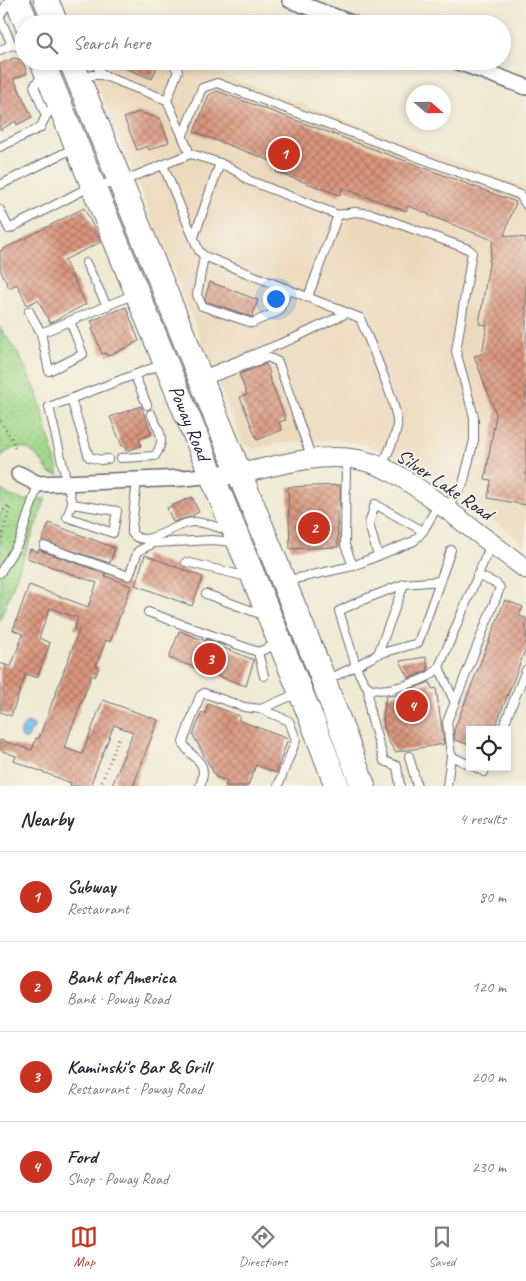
<!DOCTYPE html>
<meta charset="utf-8">
<style>
body{margin:0;font-family:Caveat,sans-serif;background:#f7f7f7;color:#2b2b33}
.controls{position:absolute;right:15px;bottom:15px;display:grid;overflow:hidden;border-radius:0px;box-shadow:0 2px 8px #0003}
.controls button{width:45px;height:45px;display:grid;place-items:center;padding:0;border:0;border-bottom:1px solid #e1e1e2;background:#fff;color:#2b2b33;font:25px sans-serif}
.compass{position:absolute;left:406px;top:85px;width:45px;height:45px;border-radius:50%;background:#fff;box-shadow:0 2px 8px #0003;rotate:110deg}
.you{position:absolute;left:275px;top:298px;width:18px;height:18px;margin:-12px;border:4px solid #fff;border-radius:50%;background:#1a73e8;box-shadow:0 0 0 8px #1a73e833}
.badge{display:grid;place-items:center;width:32px;height:32px;border-radius:50%;background:#c8321e;color:#fff;font-size:16px;font-weight:700}
.pin{position:absolute;translate:-50% -50%;border:2px solid #fff;box-shadow:0 1px 5px #0006}
.list{margin:0;padding:0;list-style:none}
h2{display:flex;justify-content:space-between;align-items:center;height:65px;margin:0;padding:0 20px;font-size:21px}
h2 small{font-size:16px;font-weight:400;color:#7c7c81}
.list li{display:grid;grid-template-columns:32px 1fr auto;gap:15px;align-items:center;box-sizing:border-box;height:90px;padding:0 20px;border-top:1px solid #e1e1e2}
.list b{display:block;font-size:19px;white-space:nowrap}
.list p{margin:0;font-size:16px;white-space:nowrap;color:#7c7c81}
.list em{font-size:16px;font-style:normal;color:#7c7c81}
.icon{flex:none;width:28px;height:28px;fill:none;stroke:currentColor;stroke-width:2;stroke-linecap:round;stroke-linejoin:round}
.map{position:relative;flex:none;width:526px;height:786px;overflow:hidden}
.search{position:absolute;background:#fff;box-shadow:0 2px 8px #0003;left:15px;right:15px;top:15px;height:55px;display:flex;align-items:center;gap:12px;box-sizing:border-box;padding:0 18px;border-radius:28px;color:#7c7c81;font-size:19px}
.sheet{height:425px;background:#fff}
nav{display:flex;justify-content:space-around;align-items:center;box-sizing:border-box;height:70px;border-top:1px solid #e1e1e2;background:#fff;font-size:14px;color:#7c7c81}
nav a{display:grid;justify-items:center;gap:2px}
nav .on{color:#c8321e}
.map>svg:first-child{display:block}
.built{fill:#ebd8ba}
.green{fill:url(#green-dots);stroke:#627e63}
.water{fill:url(#water-ripples);stroke:#447090}
.building{fill:url(#building-cross-hatch)}
.lines{fill:none;stroke-linecap:round;stroke-linejoin:round}
.service-casing{stroke:#6a6870;stroke-width:10}
.minor-casing{stroke:#6a6870;stroke-width:18}
.tertiary-casing{stroke:#6a6870;stroke-width:21}
.primary-casing{stroke:#6a6870;stroke-width:26}
.path{stroke:#6a6870;stroke-width:2.5;stroke-dasharray:1 4;stroke-linecap:butt}
.service{stroke:#fff;stroke-width:8}
.minor{stroke:#fff;stroke-width:15}
.tertiary{stroke:#fff;stroke-width:19}
.primary{stroke:#fff;stroke-width:24}
.labels{text-anchor:middle;stroke-width:4;stroke-linejoin:round;paint-order:stroke}
.street-label{font-size:20px;fill:#22223b;stroke:#f7f3e8}
</style>
<div class="map">
<svg width="526" height="786" viewBox="0 0 526 786">
<defs>
<pattern id="green-dots" width="8" height="8" patternUnits="userSpaceOnUse" patternTransform="scale(1.25)"><rect width="8" height="8" fill="#a2d98b"/><path d="M2 2h.1M6 6h.1" fill="none" stroke="#8bba79" stroke-width="1.8" stroke-linecap="round"/></pattern>
<pattern id="water-ripples" width="26" height="14" patternUnits="userSpaceOnUse" patternTransform="scale(1.25)"><rect width="26" height="14" fill="#67bde4"/><path d="M2 4q2-2 4 0t4 0M15 11q2-2 4 0t4 0" fill="none" stroke="#5499ba"/></pattern>
<pattern id="building-cross-hatch" width="8" height="8" patternUnits="userSpaceOnUse" patternTransform="scale(1.25)"><rect width="8" height="8" fill="#d9957d"/><path d="M0 0l8 8M0 8l8-8" fill="none" stroke="#b07968"/></pattern>
</defs>
<rect width="100%" height="100%" fill="#f7f3e8"/>
<filter id="ink" filterUnits="userSpaceOnUse"><feTurbulence type="fractalNoise" baseFrequency=".02" numOctaves="2"/><feDisplacementMap in="SourceGraphic" scale="10" xChannelSelector="R" yChannelSelector="G"/><feConvolveMatrix kernelMatrix="1 2 1 2 8 2 1 2 1" color-interpolation-filters="sRGB"/></filter>
<filter id="wash" filterUnits="userSpaceOnUse"><feTurbulence type="fractalNoise" baseFrequency=".0096" numOctaves="4" result="noise"/><feDisplacementMap in="SourceGraphic" scale="20" xChannelSelector="R" yChannelSelector="G"/><feGaussianBlur stdDeviation="1.12" result="paint"/><feColorMatrix in="noise" values="0 0 0 0 0 0 0 0 0 0 0 0 0 0 0 0 0 1.4 0 .05"/><feComposite in="paint" operator="in"/></filter>
<g filter="url(#wash)">
<rect width="100%" height="100%" fill="#efead3"/>
<polygon class="built" points="88,61 187,61 526,188 526,546 434,474 373,447 339,440 324,440 281,443 254,449 243,443"/>
<g class="green">
<path d="M0,327L19,355L37,393L59,475L49,473C38,453 21,435 0,458Z"/>
<path d="M0,488C12,501 30,502 46,498L0,620Z"/>
</g>
<path class="water" d="M28,722L34,725V728L30,733L28,738L25,740L21,737C20,731 22,725 28,722Z"/>
<g id="blocks">
<g class="building">
<polygon points="14,58 22,60 27,73 14,79 32,117 17,125 16,121 0,130 0,64"/>
<polygon points="108,61 159,61 152,79"/>
<polygon points="217,91 516,202 504,235 526,238 526,505 488,498 491,480 485,479 496,414 474,356 482,354 487,325 479,324 493,240 428,215 429,214 408,206 406,211 342,188 340,195 276,172 279,164 194,132 209,95"/>
<polygon points="139,112 160,119 169,142 149,150 147,146 137,150 124,118"/>
<polygon points="84,208 101,242 64,260 86,304 50,323 38,300 27,305 17,284 9,288 0,269 0,251"/>
<polygon points="210,282 258,300 252,317 206,301 205,298"/>
<polygon points="126,307 139,341 132,344 133,345 107,356 106,353 102,354 92,328 94,327 91,321"/>
<polygon points="266,364 270,373 268,374 286,420 279,422 282,430 257,440 240,397 247,395 239,374"/>
<polygon points="141,406 152,434 139,439 141,446 126,451 125,446 122,446 110,417"/>
<polygon points="340,485 340,508 337,510 338,547 290,549 288,487"/>
<polygon points="192,497 199,512 193,515 194,516 173,522 167,508"/>
<polygon points="49,523 115,548 110,563 42,541"/>
<polygon points="30,549 38,552 39,549 42,551 106,574 105,576 131,586 110,642 106,640 96,666 99,667 95,677 92,675 64,748 82,754 103,700 158,720 133,786 112,786 133,732 114,725 90,786 70,786 71,783 14,761 16,756 0,750 0,740 32,750 36,738 39,738 79,630 74,629 78,618 50,608 39,638 50,643 37,678 26,674 11,716 0,712 0,663 11,667 23,634 13,630 29,585 88,607 97,583 27,558"/>
<polygon points="145,555 203,577 192,606 135,585"/>
<polygon points="505,600 523,607 519,616 526,618 526,648 494,730 470,730 470,745 455,740 454,730"/>
<polygon points="179,631 206,641 206,639 225,646 224,648 254,660 246,686 169,658"/>
<polygon points="426,657 428,670 409,678 400,661"/>
<polygon points="430,682 432,689 436,688 444,744 395,752 388,740 384,726 383,715 386,696 414,693 412,689"/>
<polygon points="208,704 240,716 238,720 288,739 276,773 256,765 248,786 225,786 227,781 216,777 193,735 202,712 205,714"/>
</g>
</g>
</g>
<g filter="url(#ink)">
<use href="#blocks" fill-opacity="0" stroke="#6a6870" stroke-width="1"/>
<g class="lines">
<defs>
<g id="service">
<polyline points="0,16 9,0"/>
<polyline points="0,18 12,45 24,48"/>
<polyline points="0,50 12,45"/>
<polyline points="97,61 96,64 102,75"/>
<polyline points="44,74 34,86 46,116"/>
<polyline points="167,100 178,71 171,61"/>
<polyline points="183,135 202,88 217,83 520,195 526,205"/>
<polyline points="0,147 40,128 46,116 55,104"/>
<path d="M190,154C211,160 232,165 248,180L338,215L355,212L372,214L468,249L472,252L456,351L474,417V440L463,484L446,509"/>
<path d="M163,165L199,251L204,256L360,318C368,339 400,408 397,427C395,440 387,454 382,466"/>
<polyline points="0,185 74,148"/>
<polyline points="0,210 9,229 93,185 120,182 190,154 167,100 102,75 92,75 81,79"/>
<polyline points="194,237 220,163"/>
<polyline points="204,256 197,295 202,306 252,323 279,311 288,289"/>
<polyline points="86,263 107,306"/>
<polyline points="308,297 338,215"/>
<polyline points="29,311 41,333 135,294"/>
<polyline points="41,333 49,371 83,354 70,321"/>
<polyline points="202,375 292,339 347,313"/>
<polyline points="135,376 147,405"/>
<polyline points="203,381 268,357 278,362 312,459"/>
<polyline points="71,399 89,457 101,460 108,459"/>
<path d="M121,458L155,456C167,438 159,431 151,414"/>
<polyline points="346,458 345,545 353,566"/>
<path d="M137,480L132,526V533C145,551 176,522 193,522C205,522 219,528 231,531"/>
<polyline points="72,504 67,517 113,533 117,511 72,504 49,407 163,364"/>
<polyline points="44,546 129,576 138,551 154,543 212,540 235,542"/>
<polyline points="378,556 369,524 375,504 423,531"/>
<polyline points="186,562 248,577"/>
<polyline points="0,573 20,540 38,484"/>
<polyline points="285,581 353,566 414,541 423,531 439,504"/>
<polyline points="440,581 404,584 360,601 339,611 356,666 378,654 418,643 451,550"/>
<polyline points="206,594 263,615"/>
<polyline points="148,612 258,652 278,644"/>
<polyline points="258,652 264,676"/>
<polyline points="378,654 404,584"/>
<path d="M327,680L356,666C359,673 362,681 367,686C378,696 415,683 427,677C432,675 435,671 439,667"/>
<polyline points="368,687 370,713 384,761 397,766 400,786"/>
<polyline points="455,703 439,667 491,544"/>
<polyline points="261,709 298,693"/>
<polyline points="502,730 526,670"/>
<polyline points="409,756 417,786"/>
<polyline points="470,765 451,756 447,722 500,588 497,584 477,575"/>
<polyline points="475,767 484,772 486,767"/>
<path d="M200,786C211,757 188,759 183,742L200,696L204,693L244,707L261,709L289,721L296,740L278,786"/>
<polyline points="447,786 451,756"/>
</g>
<g id="minor">
<polyline points="290,0 354,24"/>
<polyline points="456,61 526,87"/>
<polyline points="19,474 38,484 185,478 211,475"/>
</g>
<path id="tertiary" d="M211,475C221,475 232,475 242,473C276,466 311,455 347,458C388,461 421,491 453,514C477,533 502,551 526,569"/>
<g id="primary">
<polyline points="17,0 27,24"/>
<polyline points="46,0 56,24"/>
<path id="s1" d="M42,61L312,720L337,786"/>
<polyline points="71,61 320,671 363,786"/>
</g>
</defs>
<use href="#service" class="service-casing"/>
<use href="#minor" class="minor-casing"/>
<use href="#tertiary" class="tertiary-casing"/>
<use href="#primary" class="primary-casing"/>
<g class="path">
<polyline points="0,421 13,440 15,451"/>
<polyline points="0,514 8,506 10,507 0,544"/>
<polyline points="100,786 120,735"/>
</g>
<use href="#service" class="service"/>
<use href="#minor" class="minor"/>
<use href="#tertiary" class="tertiary"/>
<use href="#primary" class="primary"/>
</g>
</g>
<g class="labels">
<g class="street-label">
<text dy="7" stroke="none"><textPath href="#s1" startOffset="391">Poway Road</textPath></text>
<text transform="translate(445 484) rotate(34)" y="7">Silver Lake Road</text>
</g>
</g>
</svg>
<div class="controls">
<button><svg class="icon" aria-label="locate" viewBox="0 0 24 24"><circle cx="12" cy="12" r="6"/><path d="M12 2v4M12 18v4M2 12h4M18 12h4"/></svg></button>
</div>
<svg class="compass" viewBox="-18 -18 36 36"><path d="M0-13l5 13h-10z" fill="#e53935"/><path d="M0 13l5-13h-10z" fill="#7c7c81"/></svg>
<div class="you"></div>
<div class="pin badge" style="left:284px;top:154px">1</div>
<div class="pin badge" style="left:314px;top:528px">2</div>
<div class="pin badge" style="left:210px;top:659px">3</div>
<div class="pin badge" style="left:412px;top:706px">4</div>
<div class="search"><svg class="icon" aria-label="search" viewBox="0 0 24 24"><circle cx="10" cy="10" r="6"/><path d="M15 15l6 6"/></svg>Search here</div>
</div>
<section class="sheet">
<h2>Nearby<small>4 results</small></h2>
<ul class="list">
<li><span class="badge">1</span><div><b>Subway</b><p>Restaurant</p></div><em>80 m</em></li>
<li><span class="badge">2</span><div><b>Bank of America</b><p>Bank · Poway Road</p></div><em>120 m</em></li>
<li><span class="badge">3</span><div><b>Kaminski's Bar &amp; Grill</b><p>Restaurant · Poway Road</p></div><em>200 m</em></li>
<li><span class="badge">4</span><div><b>Ford</b><p>Shop · Poway Road</p></div><em>230 m</em></li>
</ul>
</section>
<nav>
<a class="on"><svg class="icon" aria-label="map" viewBox="0 0 24 24"><path d="M3 6l6-2 6 2 6-2v14l-6 2-6-2-6 2zM9 4v14M15 6v14"/></svg>Map</a>
<a><svg class="icon" aria-label="directions" viewBox="0 0 24 24"><path d="M12 3l9 9-9 9-9-9zM9 14v-3h6M13 9l2 2-2 2"/></svg>Directions</a>
<a><svg class="icon" aria-label="saved" viewBox="0 0 24 24"><path d="M7 4h10v16l-5-4-5 4z"/></svg>Saved</a>
</nav>
